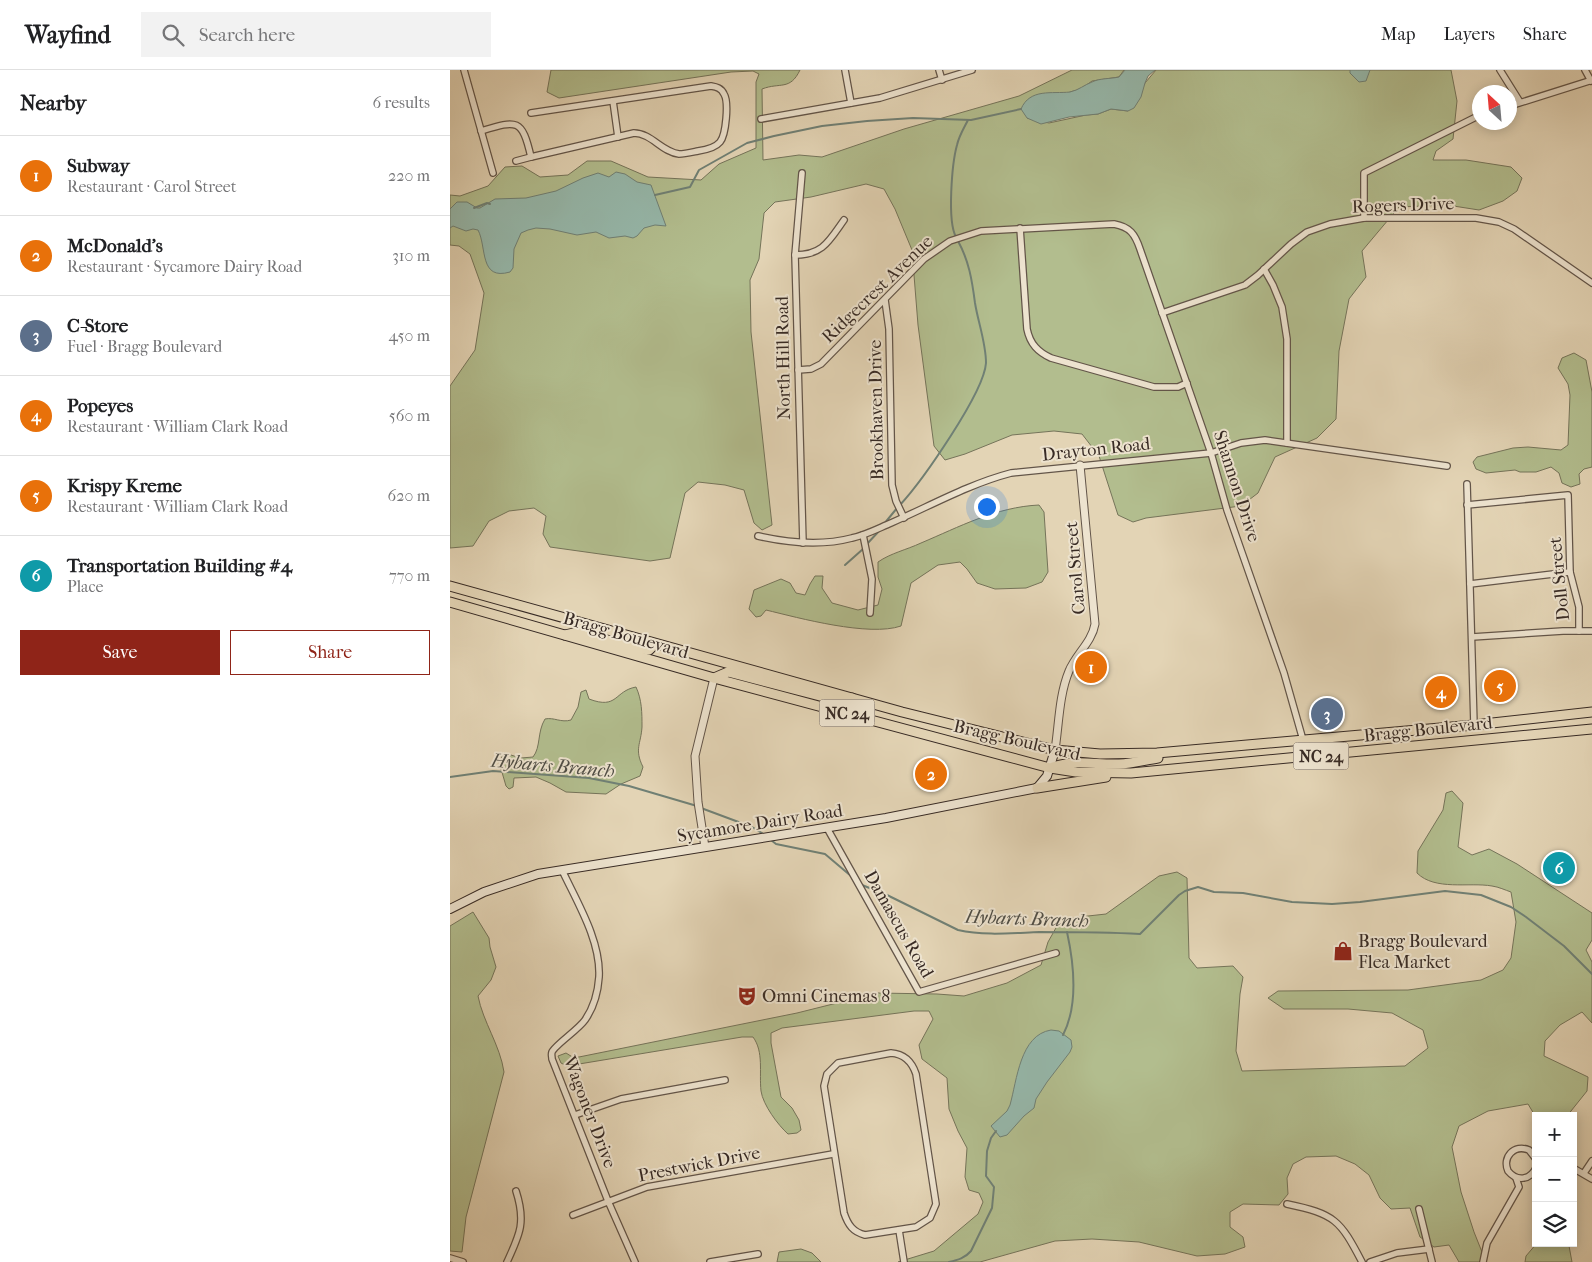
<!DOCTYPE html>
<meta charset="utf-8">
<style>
body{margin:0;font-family:"IM FELL French Canon",serif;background:#f2f2f2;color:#202124}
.controls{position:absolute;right:15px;bottom:15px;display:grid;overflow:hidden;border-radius:0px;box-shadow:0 2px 12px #0003}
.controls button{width:45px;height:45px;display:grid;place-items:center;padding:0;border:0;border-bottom:1px solid #e0e0e0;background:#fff;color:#202124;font:25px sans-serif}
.compass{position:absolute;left:1022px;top:15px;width:45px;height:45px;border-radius:50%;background:#fff;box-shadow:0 2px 12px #0003;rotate:334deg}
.you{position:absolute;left:536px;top:436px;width:18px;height:18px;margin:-12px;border:4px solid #fff;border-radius:50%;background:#1a73e8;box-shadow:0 0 0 8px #1a73e833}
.badge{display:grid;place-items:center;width:32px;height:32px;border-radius:50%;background:#8f2418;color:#fff;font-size:16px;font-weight:700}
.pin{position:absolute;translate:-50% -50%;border:2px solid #fff;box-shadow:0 1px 5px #0006}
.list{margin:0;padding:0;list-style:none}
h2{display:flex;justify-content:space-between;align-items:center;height:65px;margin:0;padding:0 20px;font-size:21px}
h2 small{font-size:16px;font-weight:400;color:#757577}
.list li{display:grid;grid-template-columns:32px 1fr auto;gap:15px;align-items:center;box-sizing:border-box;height:80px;padding:0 20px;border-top:1px solid #e0e0e0}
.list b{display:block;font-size:19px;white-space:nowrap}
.list p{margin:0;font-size:16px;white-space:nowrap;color:#757577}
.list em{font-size:16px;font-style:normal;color:#757577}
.actions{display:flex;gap:10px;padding:15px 20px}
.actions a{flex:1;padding:11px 0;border:1px solid #8f2418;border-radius:0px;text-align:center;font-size:18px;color:#8f2418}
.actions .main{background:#8f2418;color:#fff}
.icon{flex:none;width:28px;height:28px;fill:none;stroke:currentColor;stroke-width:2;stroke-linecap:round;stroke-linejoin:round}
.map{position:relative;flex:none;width:1142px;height:1192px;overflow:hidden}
header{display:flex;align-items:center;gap:30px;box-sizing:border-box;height:70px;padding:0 25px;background:#fff;border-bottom:1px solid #e0e0e0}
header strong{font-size:24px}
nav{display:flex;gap:28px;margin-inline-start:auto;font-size:18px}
.search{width:350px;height:45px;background:#f2f2f2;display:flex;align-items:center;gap:12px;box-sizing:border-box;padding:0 18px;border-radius:0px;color:#757577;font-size:19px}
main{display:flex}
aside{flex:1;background:#fff}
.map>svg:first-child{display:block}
.green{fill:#b2bd8e;stroke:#75745a}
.water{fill:#96b8ab;stroke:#708075}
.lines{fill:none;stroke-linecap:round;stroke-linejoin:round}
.stream{stroke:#708075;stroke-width:2}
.minor-casing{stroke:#635549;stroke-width:8}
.tertiary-casing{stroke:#635549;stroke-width:9}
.secondary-casing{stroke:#382b25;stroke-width:10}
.primary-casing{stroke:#382b25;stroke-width:11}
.minor{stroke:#ede3cf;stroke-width:5.5}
.tertiary{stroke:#ede3cf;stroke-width:7}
.secondary{stroke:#ede3cf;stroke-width:8}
.primary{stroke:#e3d4b5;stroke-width:9}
.labels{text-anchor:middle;stroke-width:4;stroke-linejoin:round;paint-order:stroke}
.shield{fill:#ede3cf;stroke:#6e6258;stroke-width:1}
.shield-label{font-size:16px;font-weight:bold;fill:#382b25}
.street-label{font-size:18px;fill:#382b25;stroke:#ede3cf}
.poi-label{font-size:18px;fill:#382b25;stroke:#ede3cf;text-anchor:start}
.water-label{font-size:19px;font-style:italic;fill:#504e46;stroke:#ede3cf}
</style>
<header>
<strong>Wayfind</strong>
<div class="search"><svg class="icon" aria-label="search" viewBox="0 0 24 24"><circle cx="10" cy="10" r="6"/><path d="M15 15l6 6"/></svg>Search here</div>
<nav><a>Map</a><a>Layers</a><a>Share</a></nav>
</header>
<main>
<aside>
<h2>Nearby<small>6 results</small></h2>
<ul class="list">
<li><span class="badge" style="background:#e8710a">1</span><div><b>Subway</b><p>Restaurant · Carol Street</p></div><em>220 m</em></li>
<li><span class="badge" style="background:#e8710a">2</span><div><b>McDonald's</b><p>Restaurant · Sycamore Dairy Road</p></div><em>310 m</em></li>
<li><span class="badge" style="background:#5c6f8a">3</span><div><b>C-Store</b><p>Fuel · Bragg Boulevard</p></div><em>450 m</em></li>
<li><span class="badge" style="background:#e8710a">4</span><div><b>Popeyes</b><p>Restaurant · William Clark Road</p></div><em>560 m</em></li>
<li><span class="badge" style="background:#e8710a">5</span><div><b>Krispy Kreme</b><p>Restaurant · William Clark Road</p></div><em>620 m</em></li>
<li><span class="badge" style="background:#0f9aa8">6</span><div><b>Transportation Building #4</b><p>Place</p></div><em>770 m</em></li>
</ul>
<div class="actions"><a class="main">Save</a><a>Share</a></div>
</aside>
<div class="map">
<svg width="1142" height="1192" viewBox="0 0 1142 1192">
<rect width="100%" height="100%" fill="#e3d4b5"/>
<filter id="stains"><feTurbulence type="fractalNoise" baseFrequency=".004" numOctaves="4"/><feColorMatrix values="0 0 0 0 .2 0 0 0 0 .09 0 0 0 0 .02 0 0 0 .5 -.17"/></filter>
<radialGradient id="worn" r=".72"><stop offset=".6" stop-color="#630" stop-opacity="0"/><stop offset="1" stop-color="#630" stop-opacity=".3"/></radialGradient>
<g class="green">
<path d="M101,0H350C340,21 330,12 312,19L313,90L349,85L372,87L454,59L569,26L622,0H674L669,7L642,11L631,19L620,22L577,48L599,53L636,45L648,44L661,39L678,41L695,13L706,0H1001L1007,31L1003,69L986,81L983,90H1016L1061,97L1072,108L1067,121L1053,131L1029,140L997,135L949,137L912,181L916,207L899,229L889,281L886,349L867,368L825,387L808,423L791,436L696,448L683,452L668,445L649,386L632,364L604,361L562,365L515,384L495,390L484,376L468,255L462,180L445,139L434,119L416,114L361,127L325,132L314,143L309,189L300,210L301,262L322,455L312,460L304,453L294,420L275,415L248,412L235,423L220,488L200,491L100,477L93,464L96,446L84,438L59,441L39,451L23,476L0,478V316L25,280L34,223L20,184L9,176L0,175V125L10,126L38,116L55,97L72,96L90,107L118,105L137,91H161L198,107L251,110L269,94L306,78V12L309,4L303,1L281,2L109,28L97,22Z"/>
<polygon points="1124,283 1136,290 1142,322 1142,397 1134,399 1129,404 1130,414 1121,417 1112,413 1109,403 1101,397 1086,402 1070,402 1065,400 1036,403 1026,399 1023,392 1027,387 1063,378 1078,377 1111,380 1118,375 1120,325 1118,314 1108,298 1112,288"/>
<path d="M589,435L594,442L598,502L592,512L576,518L545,519L527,513L517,499L510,492L488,495L461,513L451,556C419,567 349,548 316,540L311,546L306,547L299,539L304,520L331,509L340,513L346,523L355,525L360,514L365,506H373L372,518L382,533L408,540L428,535L432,519L428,507V492C441,483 456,480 471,473C509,457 546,437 589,435Z"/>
<path d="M186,617C192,630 192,643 192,657C191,674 184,679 193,697L190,706L171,714L156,724L116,722L100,713L86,707L64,708L63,717L59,719L56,716L49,692L54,683L71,688L83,687C91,677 87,662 95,649C104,647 111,653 121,650L128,637L131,622L136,620L139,629C168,640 164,621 186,617Z"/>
<path d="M1002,721L1013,733L1008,777L1022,785L1039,779L1067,794L1142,843V870L1136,880L1142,892V953L1132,942L1110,955L1095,971L1094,986L1138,1007L1137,1021L1117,1046H1086V1057L1083,1056L1084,1044L1078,1034L1038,1041L1009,1056L1002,1077L1011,1122L1024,1162L1036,1192H1009L999,1175L984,1177L970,1167L960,1138L941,1139L930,1128L919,1105L905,1094L886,1086L856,1087L843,1094L837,1108L838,1124L829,1135L793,1134L780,1142V1157L793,1167L795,1177L775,1184L747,1186L689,1172L642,1169L605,1171L530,1192H448L484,1181L528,1144L533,1132L529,1123L519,1120L515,1107L517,1078L508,1061L499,1039L497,1008L472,989L469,975L483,949L479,941H464L332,958L321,963V973L331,1027L342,1038L349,1050L351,1060L347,1063L338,1064C328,1055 313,1035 311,1021C309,1002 314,982 303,967H292L117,996L111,993L108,986L116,983L124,988L347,943L427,923L487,924L514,926L557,913L591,895L598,872L611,849L656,844L709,806L727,802L737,808L739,888L747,898L783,896L793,907L790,924L786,981L792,1001L955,996L978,978L973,960L942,943L898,939H834L818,928L828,921L958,920L1031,910L1053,900L1061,888L1066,852L1061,822C1055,820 1049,817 1042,816C1019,812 985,821 967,803L968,781L993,740L996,723Z"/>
<path d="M23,842L39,868L40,877L46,897L41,910L28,926C33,952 50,975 54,1002L16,1147L12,1182L0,1181V856Z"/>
<polygon points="1087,1173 1114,1173 1119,1176 1122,1192 1075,1192 1076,1186"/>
<polygon points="351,1179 362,1183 371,1192 327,1192 329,1182"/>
</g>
<g class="water">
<path d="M675,0H705L698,6L695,13L691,27L684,38L678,41L661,39L648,44L619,47L591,54L577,48L571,39C580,18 602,24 620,22C629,20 634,15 642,12C650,8 660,9 669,7Z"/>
<polygon points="900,0 920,0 916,11 909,12 900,3"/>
<path d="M166,102L175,104L187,112L201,115L216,156L205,155L194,158L187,166L183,168L175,166L159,168L146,162L127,165L100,159L86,158L78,160L71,163L64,179L63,198L60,202C29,211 37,177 28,160L23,159L16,161L3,156L0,158V139L7,132H17L27,138H30L45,129L76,128L106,121L133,108L148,103L159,107Z"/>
<path d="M601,960L609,961L621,970L622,977L620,982L597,1012L586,1029L584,1038L574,1046L557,1065L550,1067L541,1056L557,1041L560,1035C567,1010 570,965 601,960Z"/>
</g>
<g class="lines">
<g class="stream">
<polyline points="205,125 240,117 249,100 297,73 324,66 372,56 417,51 463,48 521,50 571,39"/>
<polyline points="24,138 37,133 40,134"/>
<path d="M506,167C497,151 502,93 507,75C509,66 514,58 518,50"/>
<path d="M450,435C472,411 534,323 536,293C536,273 528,252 525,233C522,210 519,191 508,171"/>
<polyline points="434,454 447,438"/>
<polyline points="416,475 430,460"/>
<polyline points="395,495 413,479"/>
<polyline points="0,707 43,701 139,708 179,716 247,736"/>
<polyline points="251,738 302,757 315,765"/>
<polyline points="321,770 326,774 375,784 401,806"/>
<path d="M412,815L437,825L508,860C534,866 563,863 589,862C623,862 656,862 690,864L729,825L735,821L748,817L764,822L793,823L842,832L882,834L910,832L995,821L1031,825L1061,837L1076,847L1114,876L1142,904"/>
<path d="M613,965C629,934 624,894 617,862"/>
<path d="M499,1192C508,1190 515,1188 521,1181L542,1138L544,1117L536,1106L537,1081L541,1068L546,1061"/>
</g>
<defs>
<g id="minor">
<polyline points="14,0 43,103"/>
<polyline points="395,0 401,33"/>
<polyline points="489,0 492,10"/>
<polyline points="1050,0 1070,32"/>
<polyline points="1135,0 1141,11"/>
<polyline points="163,31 168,67"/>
<polyline points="1060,36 1142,10"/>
<polyline points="311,49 430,28 522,0"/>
<path d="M31,61C67,50 72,48 81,87L184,63C201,63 212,82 229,84C235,84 243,82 248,81C255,80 265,78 270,72C276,65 279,32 274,24C271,18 267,17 261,16L81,43"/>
<polyline points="66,91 81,87"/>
<polyline points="352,103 345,185 353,473"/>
<polyline points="914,148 914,103 1030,45"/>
<path d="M570,158L577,259C580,274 588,282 601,288L704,317H728L737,313"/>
<path d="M345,185C373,185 379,171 394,150"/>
<polyline points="814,199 823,215 832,237 837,269 837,373"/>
<polyline points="435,230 439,259 442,415 446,431 454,448"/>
<polyline points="712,243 795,215 808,205 841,174 857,162 880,154 914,148 1026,148 1049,152 1064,159 1142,213"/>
<path d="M348,300L361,299L371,294L474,189L500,171L531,161L664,154C680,157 685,164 690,179L761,383L777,440L834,603L853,670L855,687"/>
<polyline points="1017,414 1024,655"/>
<polyline points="1017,435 1118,425 1120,502 1129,537 1129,561"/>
<polyline points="413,465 422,509 420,543"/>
<path d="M308,466C339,473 372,476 402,468C416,465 429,458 441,453C480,436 519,414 561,403L761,383L791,373L815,370L997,396"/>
<polyline points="1020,514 1120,502"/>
<polyline points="1022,567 1113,561 1142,561"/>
<polyline points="377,758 469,922 606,883"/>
<path d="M112,800C127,832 151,871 149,907C148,922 144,937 135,950C128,960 105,975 102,982C101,985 102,986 102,989L158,1131L185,1192"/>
<path d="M441,983C455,984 462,992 466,1004L486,1134L480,1148L466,1157L415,1165C403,1162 398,1155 394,1143L374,1016L377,1004L388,993Z"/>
<polyline points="125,1045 171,1029 275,1010"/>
<path d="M1086,1089L1079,1080C1064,1074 1052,1087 1058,1101C1067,1112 1080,1110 1086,1098"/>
<polyline points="1123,1098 1142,1109"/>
<polyline points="1134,1103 1142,1091"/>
<path d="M837,1134C885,1144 890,1150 912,1192"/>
<polyline points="969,1139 982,1192"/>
<polyline points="123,1145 197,1117 383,1084"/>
<polyline points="449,1160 454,1192"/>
<polyline points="0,1188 13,1192"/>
<path d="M57,1192C70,1164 76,1152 66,1121"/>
<polyline points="260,1192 308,1184"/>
<polyline points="920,1192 947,1183 979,1179"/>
<polyline points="1033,1192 1037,1173 1069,1117 1066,1108"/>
</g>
<g id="tertiary">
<path d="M605,680C609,654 609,625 619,601C626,584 642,572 645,554L630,395"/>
<polyline points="255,777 248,732 245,686 264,608"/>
</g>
<polyline id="secondary" points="0,839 34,822 88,804 436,748 587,718 597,706 605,680"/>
<g id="primary">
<polyline points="0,516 452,642 605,680 650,684 707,683 1024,655 1142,642"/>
<polyline points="0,532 264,608 600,698 626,702 681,703 1142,659"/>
<polyline points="115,565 128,562 192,579 199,580 205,574"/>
<polyline points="264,608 278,602 389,631 402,628"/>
<path d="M603,697C625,689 646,695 669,694C682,694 695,690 708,688"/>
<polyline points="587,718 656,707"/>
</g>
</defs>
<use href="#minor" class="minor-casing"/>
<use href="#tertiary" class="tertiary-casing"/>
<use href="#secondary" class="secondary-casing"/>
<use href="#primary" class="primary-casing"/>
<use href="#minor" class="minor"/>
<use href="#tertiary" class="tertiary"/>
<use href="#secondary" class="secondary"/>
<use href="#primary" class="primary"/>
</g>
<defs>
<symbol id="shop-bare" viewBox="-9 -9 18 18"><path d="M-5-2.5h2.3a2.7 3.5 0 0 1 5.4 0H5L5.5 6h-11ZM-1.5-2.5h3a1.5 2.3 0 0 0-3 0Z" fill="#8f2418" stroke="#ede3cf" stroke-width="2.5" paint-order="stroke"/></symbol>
<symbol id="theatre-bare" viewBox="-9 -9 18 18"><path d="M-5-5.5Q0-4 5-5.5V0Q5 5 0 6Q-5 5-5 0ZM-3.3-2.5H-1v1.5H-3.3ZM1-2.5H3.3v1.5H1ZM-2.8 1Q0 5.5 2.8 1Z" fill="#8f2418" stroke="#ede3cf" stroke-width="2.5" paint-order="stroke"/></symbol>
</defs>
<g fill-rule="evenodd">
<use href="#shop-bare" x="879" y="867" width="28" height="28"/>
<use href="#theatre-bare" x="283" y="912" width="28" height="28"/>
</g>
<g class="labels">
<g class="shield">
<rect x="369.5" y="629.5" width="55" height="27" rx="4"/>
<rect x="843.5" y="672.5" width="55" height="27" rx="4"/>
</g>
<g class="shield-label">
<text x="397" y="649">NC 24</text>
<text x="871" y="692">NC 24</text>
</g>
<g class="street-label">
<text transform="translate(953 135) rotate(-2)" y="6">Rogers Drive</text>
<text transform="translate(427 219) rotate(-44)" y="6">Ridgecrest Avenue</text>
<text transform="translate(333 288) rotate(-91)" y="6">North Hill Road</text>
<text transform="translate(426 340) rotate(-91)" y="6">Brookhaven Drive</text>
<text transform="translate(646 379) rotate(-6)" y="6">Drayton Road</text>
<text transform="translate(787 416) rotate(72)" y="6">Shannon Drive</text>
<text transform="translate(625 498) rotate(-95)" y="6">Carol Street</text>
<text transform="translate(1109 509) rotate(-96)" y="6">Doll Street</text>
<text transform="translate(176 565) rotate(16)" y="6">Bragg Boulevard</text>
<text transform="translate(978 659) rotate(-6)" y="6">Bragg Boulevard</text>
<text transform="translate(567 670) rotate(13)" y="6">Bragg Boulevard</text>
<text transform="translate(310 753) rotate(-9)" y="6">Sycamore Dairy Road</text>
<text transform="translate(449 854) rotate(60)" y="6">Damascus Road</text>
<text transform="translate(140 1042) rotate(69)" y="6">Wagoner Drive</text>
<text transform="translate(249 1094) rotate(-11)" y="6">Prestwick Drive</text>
</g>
<g class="poi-label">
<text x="908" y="877">Bragg Boulevard<tspan x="908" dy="21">Flea Market</tspan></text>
<text x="312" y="932">Omni Cinemas 8</text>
</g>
<g class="water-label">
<text transform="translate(103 695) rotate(5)" y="7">Hybarts Branch</text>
<text transform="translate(577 848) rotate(2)" y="7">Hybarts Branch</text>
</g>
</g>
<rect width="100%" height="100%" filter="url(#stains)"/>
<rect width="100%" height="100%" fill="url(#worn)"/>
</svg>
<div class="controls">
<button>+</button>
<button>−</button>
<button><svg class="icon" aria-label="layers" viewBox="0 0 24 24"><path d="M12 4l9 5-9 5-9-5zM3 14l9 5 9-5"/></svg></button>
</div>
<svg class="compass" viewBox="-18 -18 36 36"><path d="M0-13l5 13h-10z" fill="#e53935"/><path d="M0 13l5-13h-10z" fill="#757577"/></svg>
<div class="you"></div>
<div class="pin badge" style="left:641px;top:597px;background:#e8710a">1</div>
<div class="pin badge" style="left:481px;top:704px;background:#e8710a">2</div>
<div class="pin badge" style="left:877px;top:644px;background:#5c6f8a">3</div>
<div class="pin badge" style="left:991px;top:622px;background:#e8710a">4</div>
<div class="pin badge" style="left:1050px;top:616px;background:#e8710a">5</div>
<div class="pin badge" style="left:1109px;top:798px;background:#0f9aa8">6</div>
</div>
</main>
